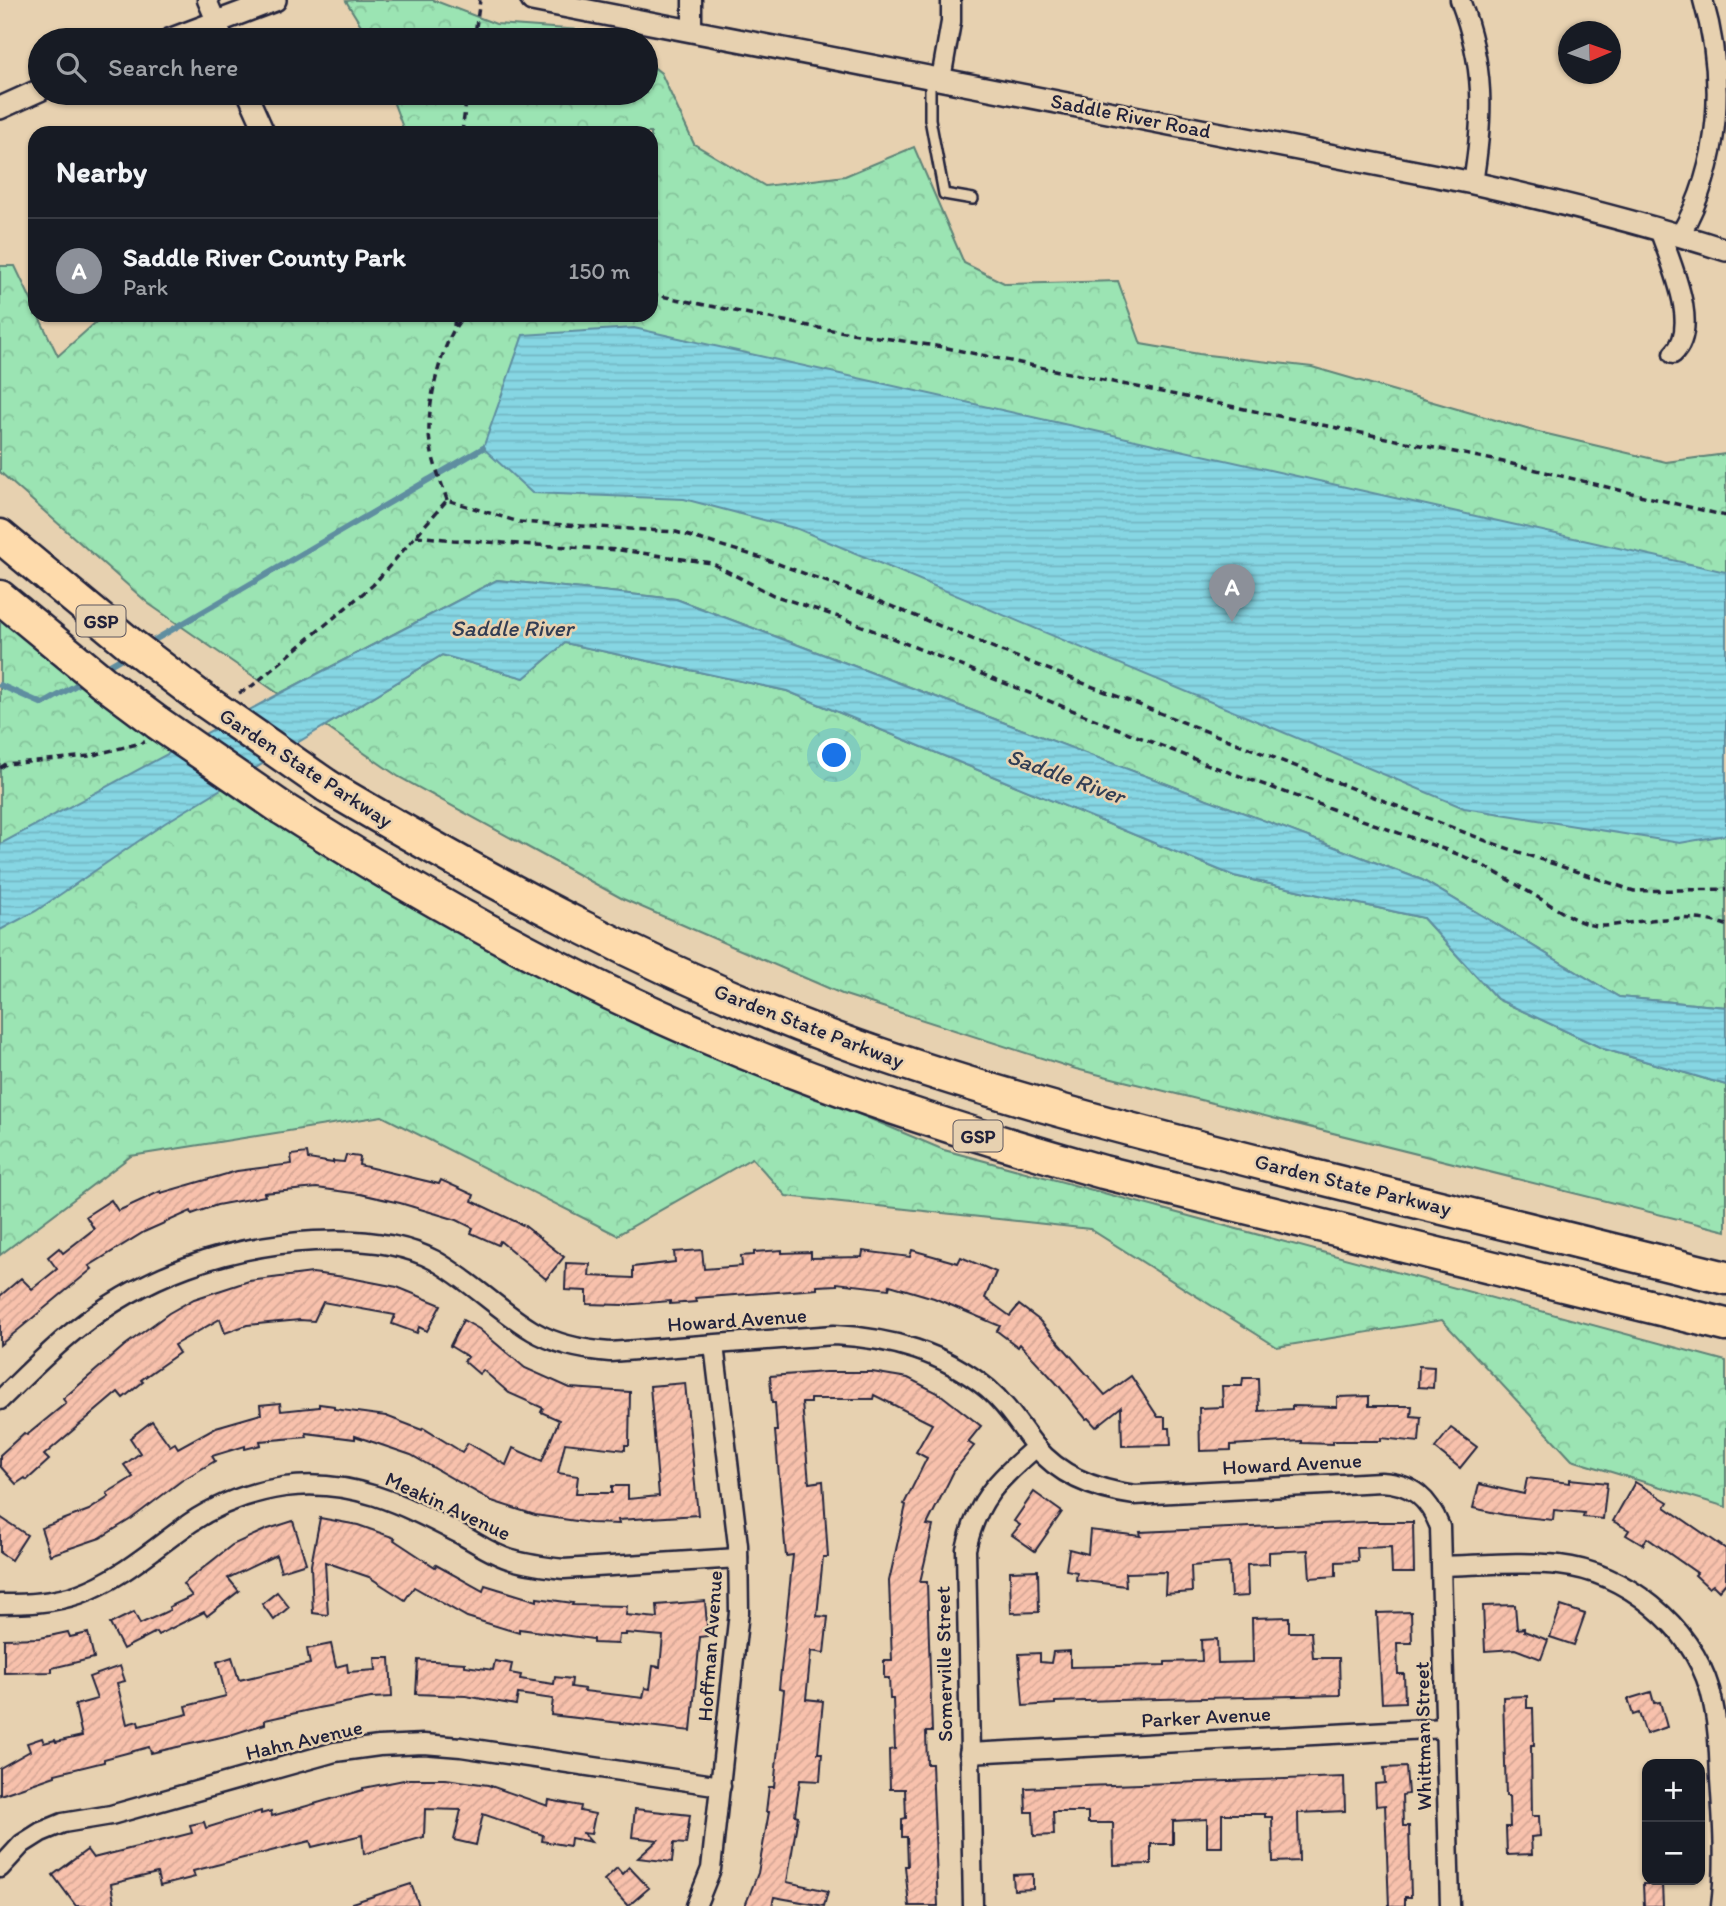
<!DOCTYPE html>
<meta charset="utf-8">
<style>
body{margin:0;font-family:Itim,sans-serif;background:#242831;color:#f1f3f6}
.controls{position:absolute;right:21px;bottom:21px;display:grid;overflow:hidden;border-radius:14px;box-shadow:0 2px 5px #0004}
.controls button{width:63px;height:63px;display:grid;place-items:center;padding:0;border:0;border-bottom:2px solid #363941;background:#171b24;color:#f1f3f6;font:35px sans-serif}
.compass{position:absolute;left:1558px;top:21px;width:63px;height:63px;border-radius:50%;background:#171b24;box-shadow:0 2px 5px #0004;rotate:88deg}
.you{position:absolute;left:835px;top:756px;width:24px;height:24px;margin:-18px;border:5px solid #fff;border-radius:50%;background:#1a73e8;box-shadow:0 0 0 10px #1a73e833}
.badge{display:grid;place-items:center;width:46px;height:46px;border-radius:50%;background:#8c9099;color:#fff;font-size:23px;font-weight:700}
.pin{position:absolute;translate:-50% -58px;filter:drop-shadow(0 2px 4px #0008)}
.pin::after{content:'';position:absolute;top:37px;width:24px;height:21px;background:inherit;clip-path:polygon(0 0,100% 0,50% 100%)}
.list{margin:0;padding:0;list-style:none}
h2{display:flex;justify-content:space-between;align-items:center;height:91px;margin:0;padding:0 28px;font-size:30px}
h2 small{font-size:23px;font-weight:400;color:#9ea1a6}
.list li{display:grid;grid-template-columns:46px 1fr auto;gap:21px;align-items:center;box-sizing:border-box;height:105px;padding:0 28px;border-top:2px solid #363941}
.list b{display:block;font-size:26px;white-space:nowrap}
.list p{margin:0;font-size:23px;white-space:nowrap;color:#9ea1a6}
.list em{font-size:23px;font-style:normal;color:#9ea1a6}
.icon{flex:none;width:38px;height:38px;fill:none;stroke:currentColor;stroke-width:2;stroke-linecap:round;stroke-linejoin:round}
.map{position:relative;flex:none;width:1726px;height:1906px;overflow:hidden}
.search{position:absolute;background:#171b24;box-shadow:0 2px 5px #0004;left:28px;top:28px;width:630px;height:77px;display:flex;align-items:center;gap:18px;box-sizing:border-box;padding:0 24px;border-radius:38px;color:#9ea1a6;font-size:26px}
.panel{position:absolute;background:#171b24;box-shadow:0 2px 5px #0004;left:28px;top:126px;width:630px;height:196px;border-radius:21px}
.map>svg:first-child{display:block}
.forest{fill:url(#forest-crowns);stroke:#5e8377;stroke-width:2}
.water{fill:url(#water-rules);stroke:#5e8ea0;stroke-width:2}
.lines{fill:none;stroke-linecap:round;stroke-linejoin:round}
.stream{stroke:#5e8ea0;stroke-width:6}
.building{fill:url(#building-hatch);stroke:#22223b;stroke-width:2}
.service-casing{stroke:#22223b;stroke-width:14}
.minor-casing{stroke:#22223b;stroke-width:23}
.tertiary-casing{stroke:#22223b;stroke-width:26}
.motorway-casing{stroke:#22223b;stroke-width:37}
.path{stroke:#22223b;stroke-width:3.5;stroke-dasharray:7 5;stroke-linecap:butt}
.service{stroke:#e7d1b0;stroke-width:9}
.minor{stroke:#e7d1b0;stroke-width:18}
.tertiary{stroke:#e7d1b0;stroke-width:21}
.motorway{stroke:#fedbac;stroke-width:32}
.motorway-bridge-casing{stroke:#22223b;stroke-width:37;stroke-linecap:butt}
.motorway-bridge{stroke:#fedbac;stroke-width:32}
.labels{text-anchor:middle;stroke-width:5;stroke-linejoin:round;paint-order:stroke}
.shield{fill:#e7d1b0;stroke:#5d565e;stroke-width:2}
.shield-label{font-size:19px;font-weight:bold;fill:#22223b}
.street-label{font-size:21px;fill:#22223b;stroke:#e7d1b0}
.water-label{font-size:23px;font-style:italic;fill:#313d54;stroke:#e7d1b0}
</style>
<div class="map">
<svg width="1726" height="1906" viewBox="0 0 1726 1906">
<defs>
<pattern id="forest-crowns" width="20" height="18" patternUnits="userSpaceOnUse" patternTransform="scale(1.75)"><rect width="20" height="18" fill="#9be4b3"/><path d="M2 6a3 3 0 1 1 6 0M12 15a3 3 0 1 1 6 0" fill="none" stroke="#85c39b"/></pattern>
<pattern id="water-rules" width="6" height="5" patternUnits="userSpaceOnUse" patternTransform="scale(1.75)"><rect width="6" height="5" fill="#86d6e3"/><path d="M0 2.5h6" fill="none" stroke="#73b7c4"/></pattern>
<pattern id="building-hatch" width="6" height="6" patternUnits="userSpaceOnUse" patternTransform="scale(1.75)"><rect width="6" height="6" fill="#f8c1ac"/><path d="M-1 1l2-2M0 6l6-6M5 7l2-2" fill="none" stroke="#d4a695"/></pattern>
</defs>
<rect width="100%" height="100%" fill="#e7d1b0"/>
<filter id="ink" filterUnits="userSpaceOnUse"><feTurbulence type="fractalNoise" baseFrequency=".0143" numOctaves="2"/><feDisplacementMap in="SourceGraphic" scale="14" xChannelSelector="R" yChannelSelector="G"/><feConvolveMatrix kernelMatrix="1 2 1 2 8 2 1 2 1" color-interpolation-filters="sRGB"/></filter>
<g filter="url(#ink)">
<g class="forest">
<polygon points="354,0 433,0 496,24 609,32 619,40 370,40 346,1"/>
<polygon points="646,61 661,73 694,144 765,186 845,176 914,147 964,263 1006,284 1118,281 1141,344 1199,354 1312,367 1530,430 1666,462 1726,454 1726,1007 1619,997 1422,880 676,599 497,580 279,694 149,604 0,472 0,266 15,266 35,308 35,315 38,315 58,356 104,315 651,315 651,133 405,133 390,93 646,93"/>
<polygon points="0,605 105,702 785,1083 944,1150 1726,1361 1726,1507 1572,1460 1442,1320 1277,1347 1090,1229 786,1196 752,1158 617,1235 382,1116 131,1156 0,1255"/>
<polygon points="565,643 787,691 1234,876 1423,918 1497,999 1604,1049 1726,1085 1726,1231 1076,1069 842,994 623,899 399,777 325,726 442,655 524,678"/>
</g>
<g class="water">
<polygon points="634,328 1726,572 1726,835 1680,843 1464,808 798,529 684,499 532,493 483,448 523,335"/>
<polygon points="497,580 676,599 1422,880 1619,997 1726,1007 1726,1085 1604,1049 1497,999 1423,918 1234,876 787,691 565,643 524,678 442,655 165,823 36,911 0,930 0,844 279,694"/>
</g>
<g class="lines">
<g class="stream">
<polyline points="146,645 483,448"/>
<polyline points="103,669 127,655"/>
<polyline points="0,685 43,704 85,680"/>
</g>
</g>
<g class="building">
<polygon points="307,1153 308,1159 333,1163 333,1161 344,1162 346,1155 360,1157 359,1165 439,1184 441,1180 474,1195 472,1201 525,1226 564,1257 546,1279 500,1241 498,1245 471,1233 473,1228 457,1220 400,1203 360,1194 317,1188 264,1193 265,1196 217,1205 192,1214 191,1211 144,1232 89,1266 92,1269 0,1345 0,1296 21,1278 32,1289 57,1269 48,1257 59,1248 63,1253 94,1229 86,1216 111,1200 118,1211 161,1191 161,1193 237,1171 292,1164 291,1155"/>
<polygon points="702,1250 704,1269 742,1266 741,1256 754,1255 754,1252 782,1250 782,1253 811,1252 811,1258 862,1257 863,1251 910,1257 912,1250 958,1263 961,1257 996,1272 985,1298 1010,1316 1019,1305 1039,1320 1105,1395 1131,1376 1158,1417 1165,1417 1165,1428 1170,1428 1171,1445 1122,1446 1121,1407 1096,1427 1088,1418 1086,1419 1059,1386 1020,1344 1018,1347 997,1331 1000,1326 934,1298 890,1285 889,1289 837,1283 837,1285 817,1286 817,1289 695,1298 696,1302 670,1304 670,1301 623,1305 587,1304 587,1291 565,1290 566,1263 590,1264 589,1276 633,1278 633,1267 675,1262 674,1252"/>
<polygon points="312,1273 345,1277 397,1287 441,1305 427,1331 419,1327 417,1333 392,1324 395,1315 323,1302 314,1321 300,1320 247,1325 225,1333 220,1319 174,1345 179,1353 141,1380 143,1382 123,1398 118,1392 44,1455 49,1460 27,1480 25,1478 16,1484 0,1466 0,1455 24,1433 27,1435 66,1403 63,1399 124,1346 169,1313 194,1299 249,1281"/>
<polygon points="463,1320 479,1329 525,1368 570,1388 630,1392 629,1445 625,1445 625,1450 565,1443 558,1473 578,1476 576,1493 612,1493 612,1486 628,1486 628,1499 659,1496 650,1386 685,1383 698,1515 618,1520 619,1524 590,1523 535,1515 492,1501 411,1455 355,1436 355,1439 306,1433 307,1437 260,1441 261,1445 245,1449 245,1446 212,1456 215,1461 181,1481 131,1519 100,1538 50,1555 41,1528 89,1510 109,1497 107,1493 133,1477 124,1465 140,1453 130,1438 152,1421 170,1446 175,1443 178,1448 216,1427 261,1414 260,1405 280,1403 281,1411 319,1407 319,1404 334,1406 334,1409 386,1416 422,1430 423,1428 462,1452 468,1443 506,1465 513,1448 542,1461 559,1420 541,1412 543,1408 509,1393 483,1370 479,1374 464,1361 468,1357 450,1346"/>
<polygon points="1419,1366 1434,1367 1433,1388 1418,1387"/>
<polygon points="825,1372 872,1372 908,1378 940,1394 981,1426 968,1442 974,1446 954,1471 927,1525 933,1526 920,1582 927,1582 932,1732 926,1732 927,1764 932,1764 938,1906 909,1906 905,1866 908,1866 907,1837 902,1837 902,1819 906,1818 905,1789 890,1789 889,1750 895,1749 893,1699 890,1699 889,1678 884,1678 884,1661 892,1661 889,1581 906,1505 904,1504 927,1458 916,1452 932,1424 874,1395 873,1399 810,1399 810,1403 802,1403 809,1483 823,1481 828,1557 823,1557 817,1616 828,1617 824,1653 811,1651 806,1699 823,1701 818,1753 822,1753 820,1781 800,1780 795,1815 798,1816 787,1882 828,1891 824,1906 774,1897 772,1906 745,1906 758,1873 769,1812 766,1812 769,1787 774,1787 784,1690 779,1689 793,1555 786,1556 775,1431 777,1431 775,1403 772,1403 770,1376"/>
<polygon points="1243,1378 1258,1378 1259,1411 1292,1409 1292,1406 1337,1407 1337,1397 1369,1396 1369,1406 1412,1406 1411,1416 1421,1417 1419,1442 1381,1438 1381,1441 1333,1441 1333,1444 1302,1443 1302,1441 1231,1445 1231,1450 1200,1451 1199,1408 1223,1407 1222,1386 1242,1386"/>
<polygon points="1451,1428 1477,1447 1460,1468 1435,1448"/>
<polygon points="1527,1478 1570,1483 1570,1479 1607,1483 1603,1519 1583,1517 1584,1513 1554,1510 1553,1520 1505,1515 1473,1508 1479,1484 1524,1494"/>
<polygon points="1635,1482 1668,1502 1665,1507 1726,1549 1726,1583 1719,1591 1713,1585 1709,1588 1695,1575 1697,1573 1647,1538 1643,1545 1626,1535 1629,1530 1613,1521"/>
<polygon points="1034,1492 1062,1512 1035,1551 1012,1535 1020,1525 1014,1521"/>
<polygon points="0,1517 27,1535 11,1560 0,1553"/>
<polygon points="320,1518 358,1525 395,1538 394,1540 435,1567 436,1565 483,1591 485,1585 537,1601 537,1598 573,1603 572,1605 627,1606 626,1615 658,1618 657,1605 705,1601 708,1636 700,1637 691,1731 551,1715 553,1699 518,1694 516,1705 466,1696 416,1694 418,1660 465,1663 465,1666 493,1670 495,1661 512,1664 510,1673 521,1675 520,1679 554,1684 555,1677 572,1679 571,1687 585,1689 584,1691 643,1698 645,1688 650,1689 653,1666 660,1667 663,1636 626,1633 626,1635 619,1635 618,1644 593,1643 593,1639 519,1629 519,1633 467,1617 414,1587 405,1600 369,1577 325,1562 328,1615 313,1613 311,1565"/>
<polygon points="293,1521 306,1563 281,1571 276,1555 228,1578 239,1591 207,1616 204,1612 158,1635 156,1632 123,1649 110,1624 134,1612 140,1624 170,1610 169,1607 192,1596 183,1584 232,1545 265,1530"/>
<polygon points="1366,1522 1413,1522 1414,1573 1392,1573 1391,1547 1357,1548 1358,1561 1336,1562 1336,1576 1310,1578 1308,1550 1269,1552 1269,1564 1247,1565 1248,1596 1231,1597 1229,1563 1191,1566 1192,1592 1165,1594 1166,1572 1125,1573 1126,1586 1076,1580 1077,1572 1066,1570 1069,1549 1088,1554 1090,1530 1141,1536 1140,1532"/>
<polygon points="1038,1570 1039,1612 1011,1613 1010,1571"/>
<polygon points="277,1592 289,1607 274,1620 262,1604"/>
<polygon points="1515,1605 1517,1629 1524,1628 1524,1631 1548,1640 1541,1659 1515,1649 1485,1651 1483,1606"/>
<polygon points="1561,1606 1585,1614 1574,1645 1550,1637"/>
<polygon points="1411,1612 1412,1643 1397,1643 1398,1674 1404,1674 1405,1702 1382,1703 1377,1613"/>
<polygon points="1289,1617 1289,1632 1311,1632 1313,1658 1339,1658 1340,1695 1117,1700 1055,1702 1055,1704 1023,1706 1019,1654 1040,1653 1040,1662 1051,1663 1053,1652 1070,1651 1070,1667 1165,1665 1165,1662 1202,1661 1201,1640 1217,1639 1218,1663 1253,1662 1252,1618"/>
<polygon points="68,1632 70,1637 88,1633 94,1658 52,1668 52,1672 4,1673 4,1639 40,1638"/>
<polygon points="331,1644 336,1667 347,1664 348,1672 376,1670 375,1658 390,1658 392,1697 371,1698 318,1708 265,1720 265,1724 230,1735 151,1753 149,1747 104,1759 104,1762 55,1774 55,1776 0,1795 0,1768 30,1751 27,1743 42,1738 44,1743 55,1740 56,1742 82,1736 75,1705 97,1699 89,1677 120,1666 125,1681 117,1683 127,1724 138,1721 139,1726 188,1714 186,1706 226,1696 217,1662 232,1657 239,1680 310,1664 307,1649"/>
<polygon points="1651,1692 1654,1703 1660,1702 1667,1727 1646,1734 1639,1713 1633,1715 1628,1699"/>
<polygon points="1527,1696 1527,1708 1533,1708 1534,1745 1531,1745 1532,1816 1539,1816 1540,1836 1531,1837 1532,1854 1507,1855 1506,1827 1510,1827 1509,1796 1506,1796 1503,1697"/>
<polygon points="1406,1767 1408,1794 1402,1795 1403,1826 1409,1826 1411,1897 1405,1897 1405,1906 1389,1906 1385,1805 1376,1806 1375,1784 1385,1783 1384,1768"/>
<polygon points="1344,1777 1345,1811 1298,1813 1299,1861 1273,1862 1272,1817 1265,1817 1265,1814 1222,1814 1222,1847 1207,1847 1207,1819 1173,1821 1173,1844 1151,1844 1151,1864 1114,1865 1113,1823 1088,1823 1088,1812 1053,1812 1054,1835 1034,1836 1033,1812 1026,1812 1025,1788"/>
<polygon points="409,1779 446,1779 488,1785 548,1806 549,1800 581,1806 580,1811 595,1814 591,1834 583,1833 591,1842 571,1838 570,1846 542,1841 543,1835 483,1814 476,1845 454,1840 461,1810 425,1809 424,1837 364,1854 362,1835 312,1847 310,1841 193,1871 195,1877 160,1886 157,1873 111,1884 115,1906 76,1906 53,1875 87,1850 93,1858 192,1833 190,1825 204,1822 206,1828 261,1811 261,1814 271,1811 272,1816 363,1790 363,1788"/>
<polygon points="635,1809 690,1815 686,1844 674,1843 672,1862 638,1858 658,1840 632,1837"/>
<polygon points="629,1867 649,1888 628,1906 604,1880 617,1868 622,1874"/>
<polygon points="1033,1874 1033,1889 1014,1890 1013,1875"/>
<polygon points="411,1884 419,1906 353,1906 352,1903"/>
<polygon points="1643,1884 1662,1884 1663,1906 1644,1906"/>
</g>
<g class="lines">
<defs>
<polyline id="service" points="930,79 930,119 944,194 973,199"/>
<g id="minor">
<polyline points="207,0 224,40"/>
<path d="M1460,0C1485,66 1484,115 1473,183"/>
<polyline points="692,31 692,0"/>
<polyline points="941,79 951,22 951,0"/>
<polyline points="247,93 265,133"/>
<path d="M1659,229C1669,260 1702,327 1673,354"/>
<path d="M1680,235C1721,164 1726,78 1703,0"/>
<path d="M0,1400C24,1377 48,1352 74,1331C143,1275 226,1246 314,1241C353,1239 399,1241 434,1260C470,1280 498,1310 533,1331C557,1345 583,1350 610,1352L834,1335C891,1338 943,1352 988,1389C1008,1406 1020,1427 1036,1447C1061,1477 1098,1490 1135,1495L1381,1482C1412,1483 1429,1499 1440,1527L1450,1906"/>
<path d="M1442,1566C1480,1565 1520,1561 1559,1565C1625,1572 1691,1625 1710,1690C1718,1720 1719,1749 1720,1779C1723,1820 1726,1866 1721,1906"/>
<path d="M0,1604C27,1604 53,1603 79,1594C121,1579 154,1548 190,1523C218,1504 251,1492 284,1487C351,1478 402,1504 460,1534C477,1543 493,1555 512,1560C529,1565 546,1567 564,1569L738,1558"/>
<polyline points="969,1753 1446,1728"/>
<polyline points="0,1868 22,1844 41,1832 63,1823 111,1815 335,1752 379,1746 424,1744 461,1747 721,1786"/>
<polyline points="696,1906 711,1869 739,1612 738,1545 714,1345"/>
<path d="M973,1906L966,1549C978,1497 998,1481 1036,1447"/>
</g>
<g id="tertiary">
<path d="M532,0L1473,183C1558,202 1643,223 1726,250"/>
<polyline points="169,40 275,0"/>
<polyline points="0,108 40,90"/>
</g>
<g id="motorway">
<polyline points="0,536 130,644 205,701"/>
<polyline points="0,597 103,682 158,723"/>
<path d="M327,786C491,883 658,973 836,1039C987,1094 1141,1133 1297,1172C1440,1207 1583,1242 1726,1278"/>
<path d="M283,809C420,896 562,976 712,1039C839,1093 970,1135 1103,1172L1726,1325"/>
</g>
</defs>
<use href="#service" class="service-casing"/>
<use href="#minor" class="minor-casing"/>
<use href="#tertiary" class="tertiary-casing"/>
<use href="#motorway" class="motorway-casing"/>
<g class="path">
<polyline points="474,40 480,0"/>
<polyline points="462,133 467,93"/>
<polyline points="651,294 819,328 942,347 1508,463 1726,516"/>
<polyline points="454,326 455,315"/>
<path d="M447,500C440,478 430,456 429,433C428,399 442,340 464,315"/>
<path d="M416,536L453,540L620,550L711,563L773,595L842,618L1209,765L1463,856C1492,869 1517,885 1544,901C1557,909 1572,919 1587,924C1601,928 1615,925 1629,923C1660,918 1697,915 1726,925"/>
<polyline points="239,693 252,686 373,585 447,500 519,522 676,532 762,558 871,598 1014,656 1489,842 1634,891 1726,889"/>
<polyline points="0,768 6,764 89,756 145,742"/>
</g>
<use href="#service" class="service"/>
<use href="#minor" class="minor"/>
<use href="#tertiary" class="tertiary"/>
<use href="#motorway" class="motorway"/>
<defs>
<g id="motorway-bridge">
<polyline points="205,701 327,786"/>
<polyline points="158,723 283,809"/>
</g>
</defs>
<use href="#motorway-bridge" class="motorway-bridge-casing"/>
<use href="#motorway-bridge" class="motorway-bridge"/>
</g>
</g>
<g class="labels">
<g class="shield">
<rect x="76.5" y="605.5" width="49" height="31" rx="5"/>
<rect x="953.5" y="1120.5" width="49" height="31" rx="5"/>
</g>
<g class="shield-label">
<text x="101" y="628">GSP</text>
<text x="978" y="1143">GSP</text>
</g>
<g class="street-label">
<text transform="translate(1131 116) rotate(11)" y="7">Saddle River Road</text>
<text transform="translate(306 768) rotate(33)" y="7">Garden State Parkway</text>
<text transform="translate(809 1026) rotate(21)" y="7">Garden State Parkway</text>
<text transform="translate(1353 1185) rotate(14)" y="7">Garden State Parkway</text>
<text transform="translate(737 1320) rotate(-4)" y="7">Howard Avenue</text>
<text transform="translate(1292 1464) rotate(-3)" y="7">Howard Avenue</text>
<text transform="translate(448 1506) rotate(25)" y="7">Meakin Avenue</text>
<text transform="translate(710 1646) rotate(-86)" y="7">Hoffman Avenue</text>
<text transform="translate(944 1664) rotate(-91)" y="7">Somerville Street</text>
<text transform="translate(1206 1717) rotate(-3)" y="7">Parker Avenue</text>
<text transform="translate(1423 1736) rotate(-91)" y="7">Whittman Street</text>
<text transform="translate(304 1740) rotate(-13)" y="7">Hahn Avenue</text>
</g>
<g class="water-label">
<text x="512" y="636">Saddle River</text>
<text transform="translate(1066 776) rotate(20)" y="8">Saddle River</text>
</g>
</g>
</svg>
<div class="controls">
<button>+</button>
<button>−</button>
</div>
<svg class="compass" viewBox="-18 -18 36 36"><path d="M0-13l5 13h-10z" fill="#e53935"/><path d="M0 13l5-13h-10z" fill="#9ea1a6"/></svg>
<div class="you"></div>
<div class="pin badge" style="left:1232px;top:622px">A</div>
<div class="search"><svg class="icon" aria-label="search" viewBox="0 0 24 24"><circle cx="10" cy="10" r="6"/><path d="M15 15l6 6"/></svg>Search here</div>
<section class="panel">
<h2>Nearby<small></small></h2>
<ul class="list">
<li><span class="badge">A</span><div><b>Saddle River County Park</b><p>Park</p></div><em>150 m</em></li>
</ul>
</section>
</div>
